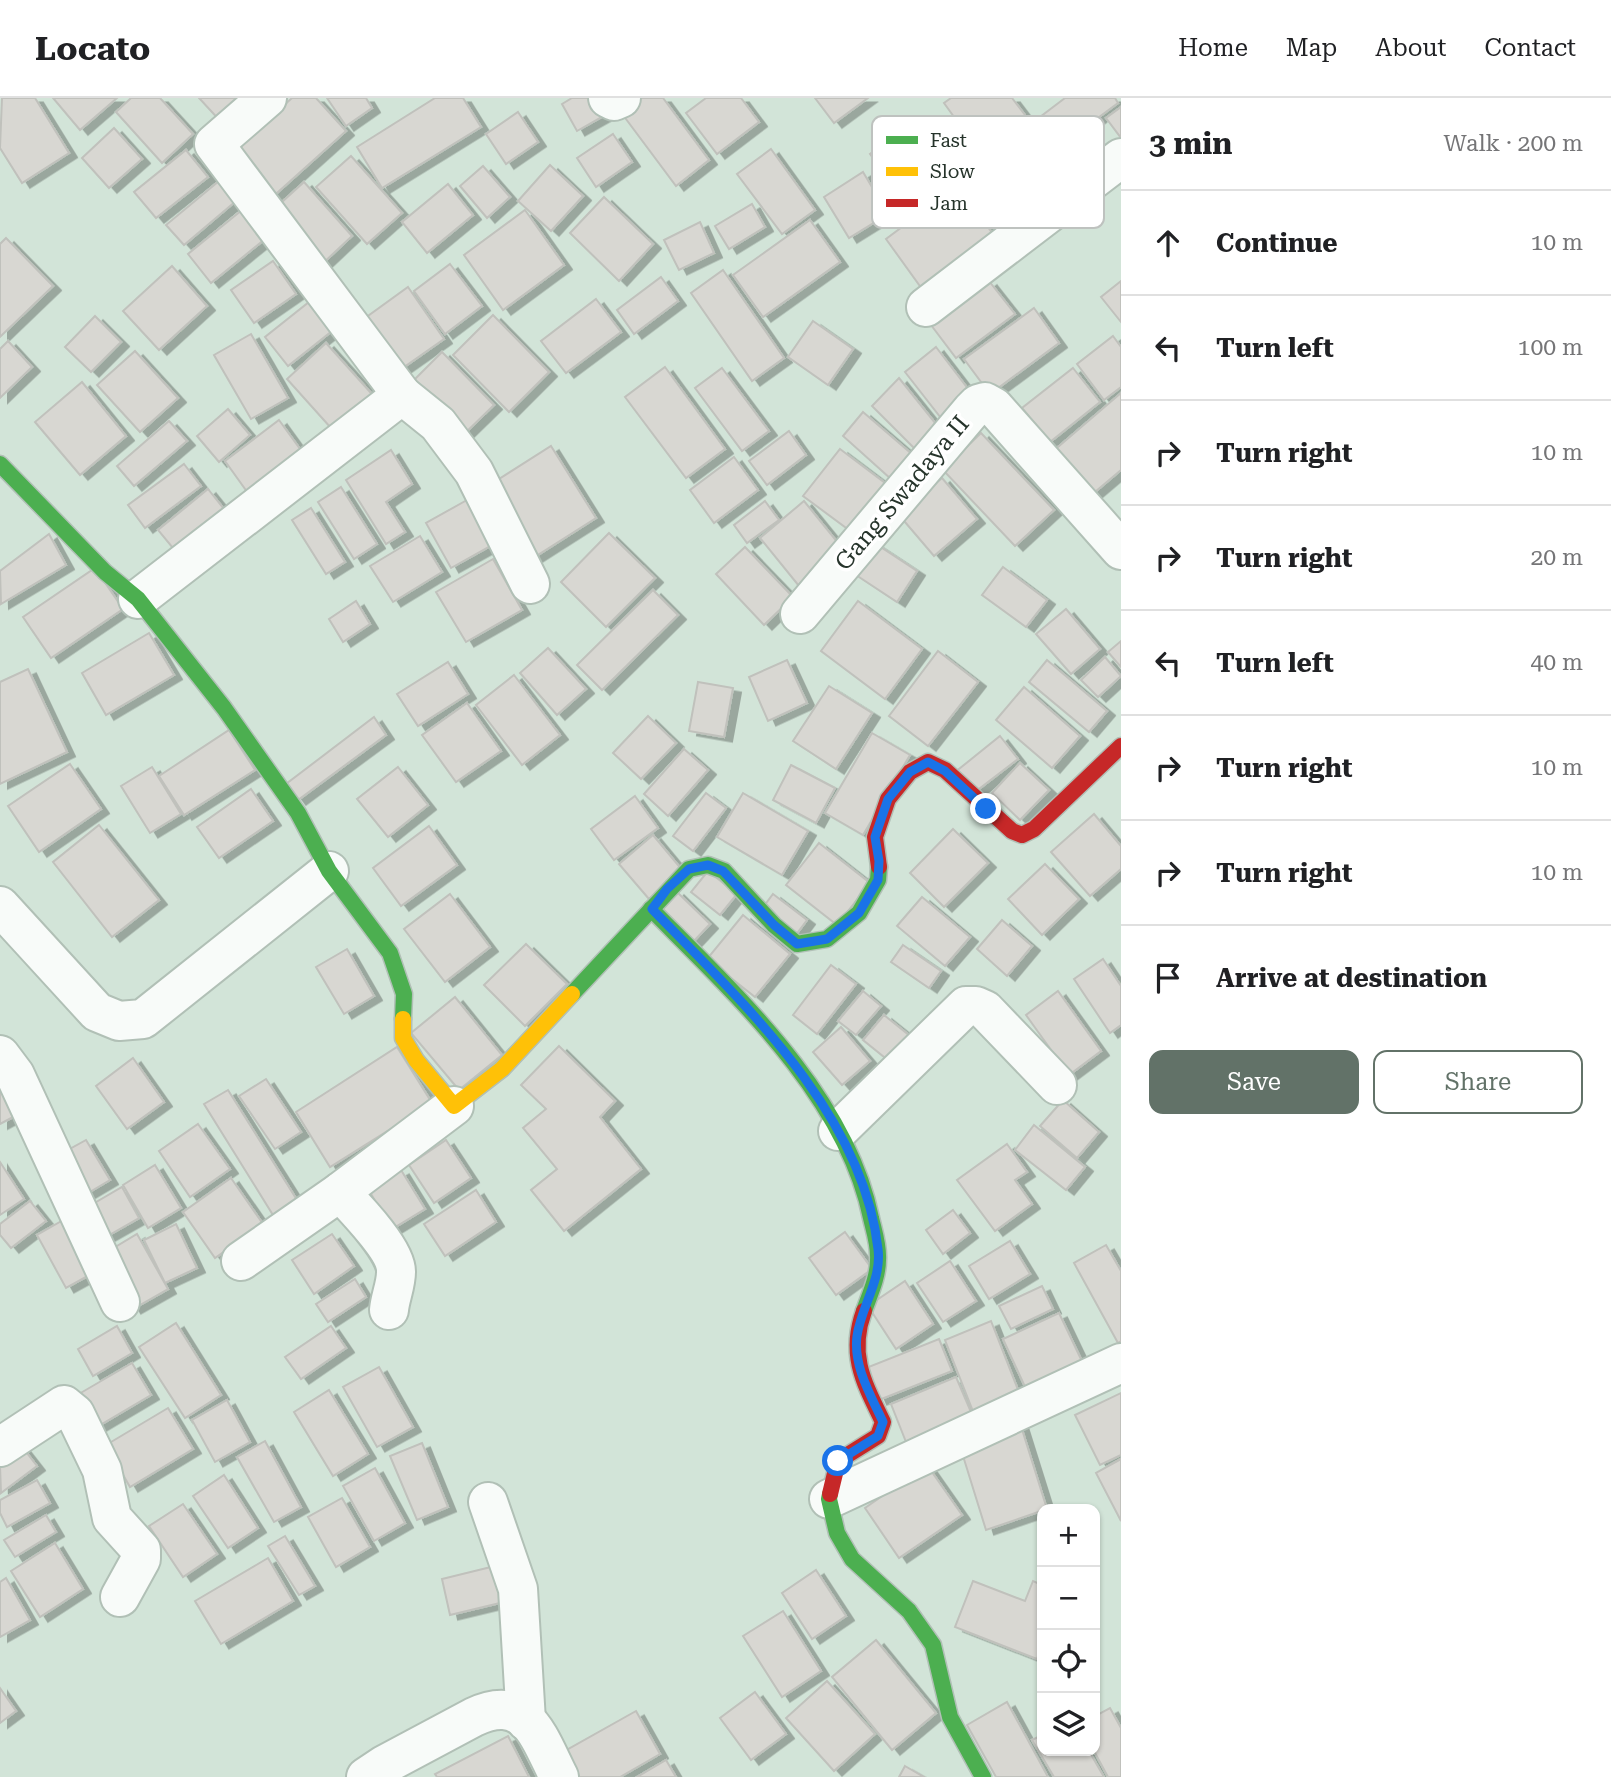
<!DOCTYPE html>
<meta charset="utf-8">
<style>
body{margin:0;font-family:"Roboto Serif",serif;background:#f6f6f6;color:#202124}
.controls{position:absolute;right:21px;bottom:21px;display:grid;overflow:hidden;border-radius:14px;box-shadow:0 2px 5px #0004}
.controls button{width:63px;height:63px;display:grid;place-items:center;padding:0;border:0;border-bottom:2px solid #e0e0e0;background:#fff;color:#202124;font:35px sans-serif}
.stop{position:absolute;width:21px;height:21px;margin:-16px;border:5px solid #1a73e8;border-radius:50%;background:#fff}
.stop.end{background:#1a73e8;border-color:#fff;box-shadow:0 2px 7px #0008}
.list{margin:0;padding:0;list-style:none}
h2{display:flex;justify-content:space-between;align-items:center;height:91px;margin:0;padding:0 28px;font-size:30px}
h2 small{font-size:23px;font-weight:400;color:#757577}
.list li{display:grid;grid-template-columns:46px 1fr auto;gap:21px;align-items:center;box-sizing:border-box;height:105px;padding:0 28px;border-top:2px solid #e0e0e0}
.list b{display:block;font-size:26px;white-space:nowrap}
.list em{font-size:23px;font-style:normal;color:#757577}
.actions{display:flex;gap:14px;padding:21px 28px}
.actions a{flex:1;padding:16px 0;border:2px solid #627268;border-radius:14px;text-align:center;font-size:24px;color:#627268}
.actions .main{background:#627268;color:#fff}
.icon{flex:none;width:38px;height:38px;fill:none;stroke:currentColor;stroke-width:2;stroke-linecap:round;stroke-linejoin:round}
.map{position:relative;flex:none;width:1121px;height:1679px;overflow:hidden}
header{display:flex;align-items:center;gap:42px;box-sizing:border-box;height:98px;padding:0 35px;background:#fff;border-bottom:2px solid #e0e0e0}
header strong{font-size:33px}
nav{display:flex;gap:38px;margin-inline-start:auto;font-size:24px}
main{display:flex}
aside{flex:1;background:#fff}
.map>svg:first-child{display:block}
.building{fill:#d8d7d2;stroke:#c0c1bc;stroke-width:2;filter:url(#shadow)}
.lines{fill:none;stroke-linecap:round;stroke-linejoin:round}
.street-casing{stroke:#b1c0b6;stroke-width:42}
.fast-casing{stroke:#b1c0b6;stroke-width:19}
.slow-casing{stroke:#b1c0b6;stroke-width:19}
.jam-casing{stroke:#b1c0b6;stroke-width:19}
.street{stroke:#f8fbf9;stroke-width:38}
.fast{stroke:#4caf50;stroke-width:16}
.slow{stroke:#ffc107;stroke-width:16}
.jam{stroke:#c62828;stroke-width:16}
.route{stroke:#1a73e8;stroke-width:9}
.labels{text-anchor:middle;stroke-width:7;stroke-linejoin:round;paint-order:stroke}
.street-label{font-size:24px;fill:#26342b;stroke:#fff}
.key{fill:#fff;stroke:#bec2bf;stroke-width:2}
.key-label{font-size:19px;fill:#26342b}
</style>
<header>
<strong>Locato</strong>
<nav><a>Home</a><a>Map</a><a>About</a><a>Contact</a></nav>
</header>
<main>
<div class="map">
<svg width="1121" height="1679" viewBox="0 0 1121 1679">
<defs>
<filter id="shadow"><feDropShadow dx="8" dy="4.5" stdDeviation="0" flood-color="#0004"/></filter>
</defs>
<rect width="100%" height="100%" fill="#d2e4d8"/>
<g class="building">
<polygon points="2,0 35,0 69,55 22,85 0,50"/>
<polygon points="53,0 117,0 80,32"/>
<polygon points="131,0 160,0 193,36 162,65 116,14"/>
<polygon points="199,0 251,0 223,26"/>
<polygon points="292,0 316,0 346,33 268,103 228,58"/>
<polygon points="327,0 366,0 372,10 346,28"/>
<polygon points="435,0 463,0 481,29 382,90 357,49"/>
<polygon points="572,0 596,0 605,17 577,33 562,6"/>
<polygon points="637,0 663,0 709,62 676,88 620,13"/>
<polygon points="706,0 741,0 759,24 717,56 686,15"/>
<polygon points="815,0 868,0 834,25"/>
<polygon points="951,0 1012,0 1025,17 978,52 944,5"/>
<polygon points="1065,0 1115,0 1118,5 1060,48 1040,19"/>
<polygon points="1121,9 1121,40 1106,20"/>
<polygon points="518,14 538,44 506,66 486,36"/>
<polygon points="912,25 948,73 906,105 870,56"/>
<polygon points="114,30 142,61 109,90 82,60"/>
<polygon points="613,36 632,64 596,89 577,60"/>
<polygon points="771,51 815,112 782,136 737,76"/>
<polygon points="186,52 208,79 156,120 134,94"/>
<polygon points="351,58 402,115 367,146 316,89"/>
<polygon points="550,67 583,98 551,133 518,103"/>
<polygon points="483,68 510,99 487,120 460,88"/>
<polygon points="863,74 888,116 849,140 824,99"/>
<polygon points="219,83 236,103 184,147 166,127"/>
<polygon points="304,84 352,138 320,168 271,114"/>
<polygon points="448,86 473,117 427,155 402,124"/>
<polygon points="957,88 1002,148 930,202 886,141"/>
<polygon points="604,99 653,146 619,183 570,135"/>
<polygon points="752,106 765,129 729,151 715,128"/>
<polygon points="242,112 265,141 211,185 188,156"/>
<polygon points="525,112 564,167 503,212 464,157"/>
<polygon points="810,122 840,164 763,219 733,177"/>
<polygon points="700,124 714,155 679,172 664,142"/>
<polygon points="6,140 53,188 0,239 0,146"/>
<polygon points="273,163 296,196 254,225 231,192"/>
<polygon points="450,166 482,208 445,236 414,193"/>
<polygon points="172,168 207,208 159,252 123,213"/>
<polygon points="723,172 784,260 752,283 691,195"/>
<polygon points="661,179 678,203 634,236 617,212"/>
<polygon points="989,183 1015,216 956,260 931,227"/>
<polygon points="1121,183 1121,224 1101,199"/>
<polygon points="408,189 444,241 397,274 361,223"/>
<polygon points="596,201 621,234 566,275 541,243"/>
<polygon points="309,204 332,233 288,268 265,239"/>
<polygon points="1034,210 1059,245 990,296 964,261"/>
<polygon points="493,217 549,274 509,314 453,257"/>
<polygon points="95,218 121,244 91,274 65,249"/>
<polygon points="813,223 853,251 828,287 788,259"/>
<polygon points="251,236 288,300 251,321 214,257"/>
<polygon points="1113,238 1121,249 1121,289 1104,302 1077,266"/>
<polygon points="8,243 32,269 0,300 0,251"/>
<polygon points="326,245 380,305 340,340 287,281"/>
<polygon points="936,249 972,296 941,320 905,274"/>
<polygon points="135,253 178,300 140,334 97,287"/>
<polygon points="442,254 494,307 458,342 407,289"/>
<polygon points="665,269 725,351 686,380 625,299"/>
<polygon points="722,270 769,333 742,353 695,290"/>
<polygon points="1073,270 1100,304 1050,344 1022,310"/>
<polygon points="899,280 940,331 918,354 872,308"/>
<polygon points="82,284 126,338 80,377 35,324"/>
<polygon points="1121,295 1121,372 1089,399 1051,355"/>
<polygon points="228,311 250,337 219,364 197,338"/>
<polygon points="863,314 913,357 891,381 843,338"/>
<polygon points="279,322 308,362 253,402 225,363"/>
<polygon points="169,323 187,343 134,388 117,368"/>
<polygon points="789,333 806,357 767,387 749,363"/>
<polygon points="981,335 1054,412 1015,448 943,372"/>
<polygon points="551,348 596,420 533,460 488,388"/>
<polygon points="840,351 889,388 853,435 803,398"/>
<polygon points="391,352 412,386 386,404 405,434 386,446 346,382"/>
<polygon points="734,359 758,392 714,425 690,392"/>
<polygon points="184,366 201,388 145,430 128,407"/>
<polygon points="942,380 977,421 934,458 899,417"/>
<polygon points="341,389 377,446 354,461 318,404"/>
<polygon points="208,391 232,421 182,461 158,432"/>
<polygon points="467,402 492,447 451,470 426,425"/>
<polygon points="765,403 779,422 747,445 734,427"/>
<polygon points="804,403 843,451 799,488 760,440"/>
<polygon points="311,410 345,464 326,476 292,422"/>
<polygon points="609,435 655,480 606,529 561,484"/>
<polygon points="49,436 66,467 1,506 0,473"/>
<polygon points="420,438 442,474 393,504 370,468"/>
<polygon points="876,446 917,473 897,504 856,477"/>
<polygon points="745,449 793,499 764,527 716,476"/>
<polygon points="493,461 522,512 466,544 436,494"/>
<polygon points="1003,469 1047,502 1026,529 982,497"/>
<polygon points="95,470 123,511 51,560 23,519"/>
<polygon points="653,492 678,517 602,592 577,567"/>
<polygon points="356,503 370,526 343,544 329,521"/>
<polygon points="858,503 922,551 885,601 821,553"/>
<polygon points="1066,511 1100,551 1071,576 1036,536"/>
<polygon points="149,535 174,577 106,617 82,575"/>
<polygon points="1121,543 1121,569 1108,554"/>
<polygon points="548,550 586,591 557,617 520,575"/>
<polygon points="938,553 978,584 928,648 889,618"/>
<polygon points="1105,559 1121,578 1098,599 1081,582"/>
<polygon points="787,562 807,605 768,623 749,579"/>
<polygon points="1047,562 1107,613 1089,634 1029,584"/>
<polygon points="448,564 468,596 418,628 397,596"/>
<polygon points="28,571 67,654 0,686 0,584"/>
<polygon points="514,577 560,637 522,667 476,607"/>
<polygon points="698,584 733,590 724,639 689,633"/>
<polygon points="829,588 872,615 836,671 793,643"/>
<polygon points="1024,589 1080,638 1052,670 996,622"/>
<polygon points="467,605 501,653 456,684 422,637"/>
<polygon points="648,618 676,645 641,681 613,655"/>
<polygon points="374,619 386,637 298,702 286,686"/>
<polygon points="229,632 255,672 184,717 159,678"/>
<polygon points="872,635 910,657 863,737 825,715"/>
<polygon points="1000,638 1018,661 971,697 954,675"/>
<polygon points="684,651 708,672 668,718 644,696"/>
<polygon points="1020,665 1049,692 1020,722 992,695"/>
<polygon points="70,666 101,711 39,754 8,708"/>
<polygon points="791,667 835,690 816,725 773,702"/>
<polygon points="152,669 181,716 150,735 121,688"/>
<polygon points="398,669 428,707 388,739 357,701"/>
<polygon points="251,691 273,723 219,760 197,729"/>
<polygon points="706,695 726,710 693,753 673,738"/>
<polygon points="743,695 808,733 782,777 717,739"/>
<polygon points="635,698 658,730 614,762 591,731"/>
<polygon points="1094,716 1121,748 1121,771 1090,798 1051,754"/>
<polygon points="99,727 159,802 112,839 53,764"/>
<polygon points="429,728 457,767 401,808 373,770"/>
<polygon points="953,731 988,765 944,809 910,775"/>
<polygon points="653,737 683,773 649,801 619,766"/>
<polygon points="819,745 870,785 837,827 786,787"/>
<polygon points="1045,766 1079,801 1042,837 1008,801"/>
<polygon points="708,773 737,796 720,817 691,794"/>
<polygon points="676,793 710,826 693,844 659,811"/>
<polygon points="450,796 490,849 445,884 404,831"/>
<polygon points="773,796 807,822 795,838 761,812"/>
<polygon points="922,799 970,839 945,868 897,828"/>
<polygon points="743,817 790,856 755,899 707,861"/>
<polygon points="1002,822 1032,848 1007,878 977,851"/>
<polygon points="526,846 567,886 525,928 484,887"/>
<polygon points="903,847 941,873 929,890 891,864"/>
<polygon points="347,851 374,898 344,916 316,869"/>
<polygon points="1103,861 1121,888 1121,927 1110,935 1074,881"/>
<polygon points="831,867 856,886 817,936 793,917"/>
<polygon points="863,893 881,908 856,937 838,923"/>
<polygon points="1058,893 1101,953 1069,977 1026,917"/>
<polygon points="455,899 502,957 459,992 411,935"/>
<polygon points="884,917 910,938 889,963 863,942"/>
<polygon points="841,929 870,963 842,987 813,954"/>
<polygon points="559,948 615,1003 600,1019 641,1071 564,1133 531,1092 557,1071 523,1030 546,1011 521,987"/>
<polygon points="397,949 432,1005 330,1069 296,1014"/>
<polygon points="133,960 164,1004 127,1031 96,988"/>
<polygon points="266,981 301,1034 275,1051 239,998"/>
<polygon points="0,990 15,1018 0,1026"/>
<polygon points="228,992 297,1102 273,1117 204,1006"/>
<polygon points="1063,1002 1099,1034 1077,1060 1040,1028"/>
<polygon points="198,1026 230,1071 190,1099 159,1053"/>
<polygon points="1034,1027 1085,1069 1066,1092 1015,1052"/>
<polygon points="86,1042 110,1082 83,1098 59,1057"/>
<polygon points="446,1042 471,1080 434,1105 409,1067"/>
<polygon points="1007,1046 1027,1074 1015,1082 1032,1106 995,1133 957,1082"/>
<polygon points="0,1064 24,1101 0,1117"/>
<polygon points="155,1067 181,1110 148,1130 123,1087"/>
<polygon points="401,1072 425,1111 392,1131 368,1091"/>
<polygon points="231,1080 263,1126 215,1160 183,1114"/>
<polygon points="122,1089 139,1120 104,1140 86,1110"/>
<polygon points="476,1092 496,1124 445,1158 424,1126"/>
<polygon points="30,1103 46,1123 11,1150 0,1137 0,1126"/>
<polygon points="953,1112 970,1135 943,1156 926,1132"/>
<polygon points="65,1121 95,1174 66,1190 37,1137"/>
<polygon points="176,1126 197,1170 165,1185 144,1142"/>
<polygon points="845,1134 872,1171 836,1197 809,1160"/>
<polygon points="137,1136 168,1191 133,1211 102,1157"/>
<polygon points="332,1136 354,1168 314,1196 292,1162"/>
<polygon points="1010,1143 1030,1176 989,1201 969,1168"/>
<polygon points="1106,1147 1121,1173 1121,1243 1118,1245 1074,1165"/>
<polygon points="950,1163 976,1203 943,1224 917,1185"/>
<polygon points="355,1181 366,1199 328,1224 316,1206"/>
<polygon points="905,1183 933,1226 896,1251 868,1208"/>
<polygon points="1042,1188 1053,1211 1011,1231 999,1208"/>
<polygon points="1059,1215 1089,1278 1032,1304 1003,1241"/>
<polygon points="991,1223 1024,1307 978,1326 945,1242"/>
<polygon points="176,1225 221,1297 185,1320 139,1249"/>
<polygon points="117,1228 132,1255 93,1278 78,1251"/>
<polygon points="331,1228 346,1250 301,1281 285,1259"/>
<polygon points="939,1241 952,1273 879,1302 866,1270"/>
<polygon points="132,1265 151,1297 90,1333 72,1300"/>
<polygon points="379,1269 413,1329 377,1349 343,1289"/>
<polygon points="956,1279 974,1321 908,1349 891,1306"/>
<polygon points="329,1292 368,1356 333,1378 294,1314"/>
<polygon points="1121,1295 1121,1357 1100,1367 1075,1317"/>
<polygon points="227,1302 250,1344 215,1364 192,1322"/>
<polygon points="168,1310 193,1351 130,1389 106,1347"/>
<polygon points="1020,1325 1047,1411 986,1432 959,1345"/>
<polygon points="265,1343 301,1409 274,1424 237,1359"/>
<polygon points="422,1345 448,1409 417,1422 390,1358"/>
<polygon points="23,1350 37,1368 1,1395 0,1368"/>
<polygon points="1121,1361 1121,1423 1096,1375"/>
<polygon points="927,1367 962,1417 899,1460 865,1410"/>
<polygon points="375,1370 405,1425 374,1443 343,1388"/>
<polygon points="224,1377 258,1430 228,1450 193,1398"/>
<polygon points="37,1382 50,1405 7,1429 0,1415 0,1402"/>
<polygon points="342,1400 370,1449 336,1469 308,1419"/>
<polygon points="183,1406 217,1456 183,1479 149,1428"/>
<polygon points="46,1417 56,1434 15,1459 4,1442"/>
<polygon points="285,1438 315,1488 299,1497 268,1448"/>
<polygon points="55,1445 83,1491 40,1519 11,1473"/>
<polygon points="268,1460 293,1503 221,1546 195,1503"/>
<polygon points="495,1468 504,1504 450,1517 442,1481"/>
<polygon points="816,1472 846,1518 812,1541 782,1495"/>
<polygon points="6,1480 30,1522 0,1539 0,1484"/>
<polygon points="973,1483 1025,1503 1033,1483 1042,1487 1042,1547 1037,1561 955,1529"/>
<polygon points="783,1513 821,1573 782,1599 743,1538"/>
<polygon points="876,1542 936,1615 892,1652 832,1579"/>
<polygon points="827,1583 875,1636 834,1673 786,1620"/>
<polygon points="0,1590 16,1613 0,1625"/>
<polygon points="755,1594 786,1636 751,1662 720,1620"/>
<polygon points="1007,1604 1048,1679 996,1679 967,1627"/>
<polygon points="1110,1610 1121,1630 1121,1679 1108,1679 1094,1653 1095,1618"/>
<polygon points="636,1613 660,1656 620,1679 568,1679 556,1658"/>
<polygon points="1042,1637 1042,1653 1089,1653 1104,1679 1054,1679 1032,1642"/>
<polygon points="508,1638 529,1679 437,1679 435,1676"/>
<polygon points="666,1662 676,1679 637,1679"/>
<polygon points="905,1668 924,1679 899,1679"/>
</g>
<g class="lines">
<defs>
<g id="street">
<polyline points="267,0 214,46 402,297"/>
<polyline points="608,0 614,3 621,0"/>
<polyline points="926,209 1121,60"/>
<polyline points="138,501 402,297 438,326 474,374 530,486"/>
<polyline points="800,516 972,312 978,306 985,304 994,309 1121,452"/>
<polyline points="0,808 97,914 119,923 143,921 329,773"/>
<polyline points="0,957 15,977 120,1204"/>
<polyline points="838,1033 966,908 976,908 985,912 1057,987"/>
<path d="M340,1094C355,1110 397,1153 396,1174C396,1187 390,1200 389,1212"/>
<polyline points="241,1163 340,1094 454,1008"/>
<polyline points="0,1349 64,1307 75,1316 102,1372 112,1420 141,1452 141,1461 120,1499"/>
<polyline points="829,1401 1121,1265"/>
<polyline points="488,1404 518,1491 526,1623"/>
<path d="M366,1679L384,1667L474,1619C527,1594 539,1640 559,1679"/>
</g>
<g id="fast">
<polyline points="0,366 105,474 138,501 224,610 298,715 329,773 390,855 404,896 403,921"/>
<path d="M651,811C735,896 846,997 871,1120C874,1133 879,1147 878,1162C878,1179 870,1196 864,1213"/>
<polyline points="572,896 689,771 708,767 724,773 774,827 797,846 827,841 859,815 878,782 879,769"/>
<polyline points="830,1396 829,1401 837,1435 852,1461 909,1513 933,1547 950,1619 983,1679"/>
</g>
<polyline id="slow" points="403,921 403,940 416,962 454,1008 502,971 572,896"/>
<g id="jam">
<polyline points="879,769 875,739 888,701 910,674 928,664 945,672 1012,733 1022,737 1034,731 1121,648"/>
<path d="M830,1396L838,1363L878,1338L883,1324C864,1285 848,1257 864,1213"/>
</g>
</defs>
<use href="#street" class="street-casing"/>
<use href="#fast" class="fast-casing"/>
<use href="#slow" class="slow-casing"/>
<use href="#jam" class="jam-casing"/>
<use href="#street" class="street"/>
<use href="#fast" class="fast"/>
<use href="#slow" class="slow"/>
<use href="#jam" class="jam"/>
</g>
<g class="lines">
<path class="route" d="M838,1363L878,1338L883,1324C871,1298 853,1268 857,1238C861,1209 882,1182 878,1151C863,1015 742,904 652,811L667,791L689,771L708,767L723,773L774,827L797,846L827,841L859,815L878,782L879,763L875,739L888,701L910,674L928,664L945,673L986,711"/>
</g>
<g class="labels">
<g class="street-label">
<text transform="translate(902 395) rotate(-50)" y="8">Gang Swadaya II</text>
</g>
</g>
<rect x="872" y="18" width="232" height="112" rx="10" class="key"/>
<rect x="886" y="38" width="32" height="8" fill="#4caf50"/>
<rect x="886" y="69" width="32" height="9" fill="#ffc107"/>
<rect x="886" y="101" width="32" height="8" fill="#c62828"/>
<g class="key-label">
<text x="930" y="49">Fast</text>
<text x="930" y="80">Slow</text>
<text x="930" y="112">Jam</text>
</g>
</svg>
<div class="controls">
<button>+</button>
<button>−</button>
<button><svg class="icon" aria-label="locate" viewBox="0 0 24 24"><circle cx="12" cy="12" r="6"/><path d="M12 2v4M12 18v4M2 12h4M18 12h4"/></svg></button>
<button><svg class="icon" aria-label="layers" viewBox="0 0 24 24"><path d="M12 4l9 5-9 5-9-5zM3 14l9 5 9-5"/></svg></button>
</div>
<div class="stop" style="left:838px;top:1363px"></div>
<div class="stop end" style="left:986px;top:711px"></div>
</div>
<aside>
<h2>3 min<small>Walk · 200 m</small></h2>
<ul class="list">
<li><svg class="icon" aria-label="ahead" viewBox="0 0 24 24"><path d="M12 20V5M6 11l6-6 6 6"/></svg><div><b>Continue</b></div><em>10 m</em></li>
<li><svg class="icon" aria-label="left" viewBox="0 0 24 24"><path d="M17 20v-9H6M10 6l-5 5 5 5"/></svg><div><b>Turn left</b></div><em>100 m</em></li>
<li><svg class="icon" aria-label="right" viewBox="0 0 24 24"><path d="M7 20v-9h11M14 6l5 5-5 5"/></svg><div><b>Turn right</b></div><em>10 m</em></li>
<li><svg class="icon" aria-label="right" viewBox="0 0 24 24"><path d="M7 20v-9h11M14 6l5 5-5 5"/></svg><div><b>Turn right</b></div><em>20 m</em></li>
<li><svg class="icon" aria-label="left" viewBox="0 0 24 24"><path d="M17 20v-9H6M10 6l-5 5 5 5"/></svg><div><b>Turn left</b></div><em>40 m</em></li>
<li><svg class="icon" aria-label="right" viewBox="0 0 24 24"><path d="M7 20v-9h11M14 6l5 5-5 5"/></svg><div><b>Turn right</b></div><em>10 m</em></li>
<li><svg class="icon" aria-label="right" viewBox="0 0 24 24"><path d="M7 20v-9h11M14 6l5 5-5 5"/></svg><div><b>Turn right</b></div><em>10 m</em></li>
<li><svg class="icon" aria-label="arrive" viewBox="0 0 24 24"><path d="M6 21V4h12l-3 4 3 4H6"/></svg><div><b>Arrive at destination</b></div></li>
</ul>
<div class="actions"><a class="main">Save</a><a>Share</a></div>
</aside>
</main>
